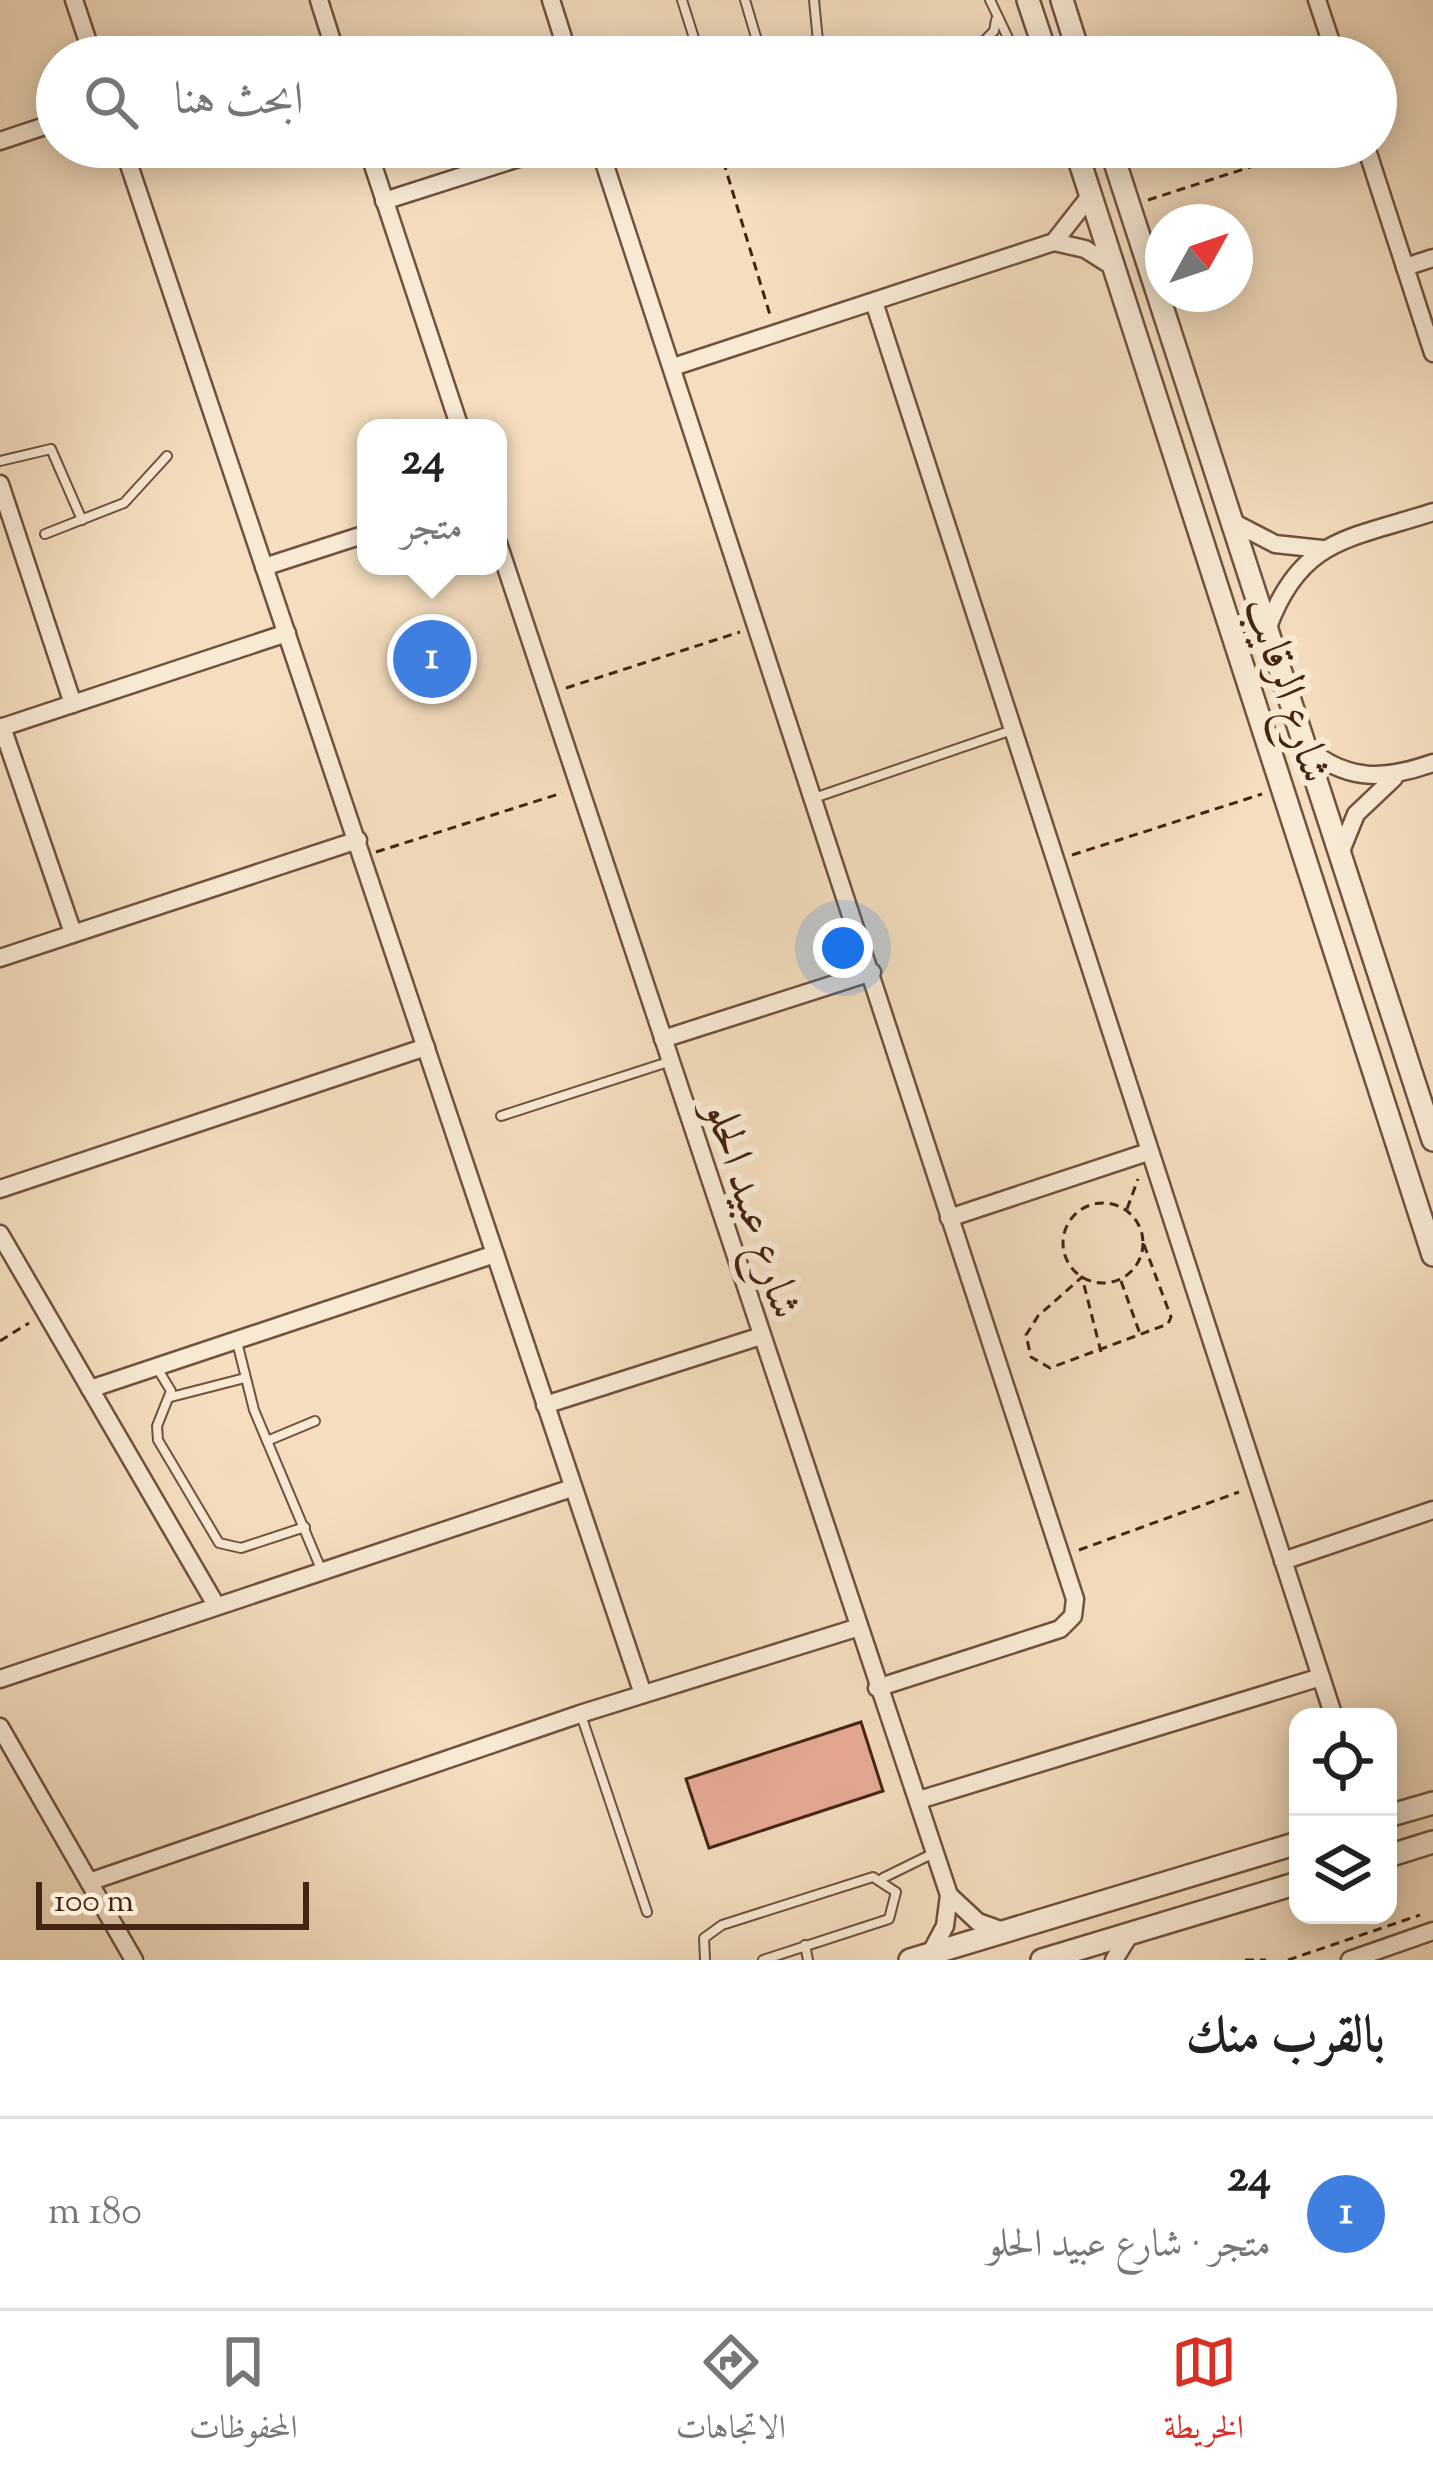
<!DOCTYPE html>
<html lang="ar">
<meta charset="utf-8">
<style>
body{margin:0;font-family:"Sorts Mill Goudy",Amiri,serif;background:#f2f2f2;color:#222;direction:rtl}
.controls{position:absolute;right:36px;bottom:36px;display:grid;overflow:hidden;border-radius:24px;box-shadow:0 6px 30px #0003}
.controls button{width:108px;height:108px;display:grid;place-items:center;padding:0;border:0;border-bottom:3px solid #e0e0e0;background:#fff;color:#222;font:60px sans-serif}
.compass{position:absolute;left:1145px;top:204px;width:108px;height:108px;border-radius:50%;background:#fff;box-shadow:0 6px 30px #0003;rotate:50deg}
.scale{position:absolute;left:36px;bottom:30px;width:273px;box-sizing:border-box;padding-left:12px;border:6px solid #452413;border-top:0;font-size:33px;line-height:42px;white-space:nowrap;color:#452413;-webkit-text-stroke:9px #f8ead5;paint-order:stroke}
.you{position:absolute;left:843px;top:948px;width:42px;height:42px;margin:-30px;border:9px solid #fff;border-radius:50%;background:#1a73e8;box-shadow:0 0 0 18px #1a73e833}
.badge{display:grid;place-items:center;width:78px;height:78px;border-radius:50%;background:#d93025;color:#fff;font-size:39px;font-weight:700}
.pin{position:absolute;translate:-50% -50%;border:6px solid #fff;box-shadow:0 3px 12px #0006}
.popup{position:absolute;left:357px;top:419px;width:150px;height:156px;box-sizing:border-box;display:grid;place-content:center;border-radius:24px;background:#fff;filter:drop-shadow(0 3px 9px #0005);font-size:39px;white-space:nowrap;color:#767676}
.popup b{font-size:45px;color:#222}
.popup::after{content:'';position:absolute;left:50%;top:100%;margin-left:-24px;border:24px solid transparent;border-top-color:#fff}
.list{margin:0;padding:0;list-style:none}
h2{display:flex;justify-content:space-between;align-items:center;height:156px;margin:0;padding:0 48px;font-size:51px}
h2 small{font-size:39px;font-weight:400;color:#767676}
.list li{display:grid;grid-template-columns:78px 1fr auto;gap:36px;align-items:center;box-sizing:border-box;height:192px;padding:0 48px;border-top:3px solid #e0e0e0}
.list b{display:block;font-size:45px;white-space:nowrap}
.list p{margin:0;font-size:39px;white-space:nowrap;color:#767676}
.list em{font-size:39px;font-style:normal;color:#767676}
.icon{flex:none;width:66px;height:66px;fill:none;stroke:currentColor;stroke-width:2;stroke-linecap:round;stroke-linejoin:round}
.map{position:relative;flex:none;width:1433px;height:1960px;overflow:hidden;direction:ltr}
.search{position:absolute;background:#fff;box-shadow:0 6px 30px #0003;left:36px;right:36px;top:36px;height:132px;display:flex;align-items:center;gap:30px;box-sizing:border-box;padding:0 42px;border-radius:66px;color:#767676;font-size:45px}
.sheet{height:348px;background:#fff}
nav{display:flex;justify-content:space-around;align-items:center;box-sizing:border-box;height:168px;border-top:3px solid #e0e0e0;background:#fff;font-size:33px;color:#767676}
nav a{display:grid;justify-items:center;gap:6px}
nav .on{color:#d93025}
.map>svg:first-child{display:block}
.building{fill:#e9ac97;stroke:#452413;stroke-width:3}
.lines{fill:none;stroke-linecap:round;stroke-linejoin:round}
.service-casing{stroke:#71523e;stroke-width:12}
.minor-casing{stroke:#71523e;stroke-width:21}
.tertiary-casing{stroke:#71523e;stroke-width:26}
.path{stroke:#452413;stroke-width:3;stroke-dasharray:9 6;stroke-linecap:butt}
.service{stroke:#f8ead5;stroke-width:8}
.minor{stroke:#f8ead5;stroke-width:16}
.tertiary{stroke:#f8ead5;stroke-width:21}
.labels{text-anchor:middle;stroke-width:12;stroke-linejoin:round;paint-order:stroke}
.street-label{font-size:45px;fill:#452413;stroke:#f8ead5}
</style>
<div class="map">
<svg width="1433" height="1960" viewBox="0 0 1433 1960">
<rect width="100%" height="100%" fill="#f4debf"/>
<filter id="stains"><feTurbulence type="fractalNoise" baseFrequency=".00167" numOctaves="4"/><feColorMatrix values="0 0 0 0 .2 0 0 0 0 .09 0 0 0 0 .02 0 0 0 .5 -.17"/></filter>
<radialGradient id="worn" r=".72"><stop offset=".6" stop-color="#630" stop-opacity="0"/><stop offset="1" stop-color="#630" stop-opacity=".3"/></radialGradient>
<polygon class="building" points="861,1722 883,1791 709,1848 686,1779"/>
<g class="lines">
<defs>
<g id="service">
<polyline points="682,0 700,57"/>
<polyline points="745,0 762,57"/>
<polyline points="990,0 1010,42 1031,57"/>
<polyline points="974,51 994,31 996,20"/>
<polyline points="783,57 818,41 814,0"/>
<polyline points="963,57 999,49 1020,53"/>
<polyline points="0,461 51,449 82,520"/>
<polyline points="45,534 124,503 167,456"/>
<polyline points="817,797 1015,729"/>
<polyline points="501,1116 668,1062"/>
<polyline points="237,1342 254,1410 321,1569"/>
<polyline points="157,1368 171,1391 157,1426 158,1440 219,1543 241,1548 305,1527"/>
<polyline points="171,1397 245,1378"/>
<polyline points="267,1441 315,1421"/>
<polyline points="581,1715 647,1912"/>
<polyline points="883,1878 934,1853"/>
<polyline points="805,1945 808,1960"/>
<polyline points="705,1960 704,1938 722,1925 873,1877 896,1892 889,1919 763,1960"/>
</g>
<g id="minor">
<polyline points="74,0 93,57"/>
<polyline points="319,0 337,57"/>
<polyline points="551,0 569,57"/>
<polyline points="1317,0 1336,57"/>
<polyline points="0,141 57,122"/>
<polyline points="123,147 643,1694"/>
<polyline points="367,147 460,428"/>
<polyline points="599,147 1075,1599 1073,1616 1060,1629 877,1688"/>
<polyline points="1366,147 1433,353"/>
<polyline points="384,201 553,147"/>
<polyline points="1054,242 1085,249 1112,266"/>
<polyline points="1405,267 1433,258"/>
<polyline points="874,302 1334,1717"/>
<polyline points="673,367 1054,242 1090,196"/>
<polyline points="0,484 73,704"/>
<polyline points="1231,521 1275,544 1322,549"/>
<polyline points="498,543 949,1895 945,1926 930,1954"/>
<polyline points="264,567 366,534"/>
<path d="M1268,627C1301,537 1351,539 1433,512"/>
<polyline points="2,727 73,933"/>
<polyline points="0,728 287,633"/>
<path d="M1307,748C1348,782 1385,780 1433,763"/>
<polyline points="1341,851 1356,814 1394,778"/>
<polyline points="0,958 358,840"/>
<polyline points="663,1039 872,972"/>
<polyline points="0,1189 426,1047"/>
<polyline points="949,1218 1148,1152"/>
<polyline points="0,1234 216,1605"/>
<polyline points="90,1389 495,1254"/>
<polyline points="545,1405 758,1337"/>
<polyline points="1283,1561 1433,1510"/>
<polyline points="0,1679 572,1488"/>
<polyline points="0,1727 134,1960"/>
<polyline points="919,1800 1321,1677"/>
<polyline points="89,1882 580,1714 856,1628"/>
<polyline points="949,1895 978,1922 1003,1931"/>
<polyline points="1114,1960 1130,1934"/>
<polyline points="1350,1960 1433,1931"/>
</g>
<g id="tertiary">
<polyline points="1028,0 1047,57"/>
<polyline points="1062,0 1080,57"/>
<polyline points="1075,147 1433,1255"/>
<polyline points="1110,147 1433,1140"/>
<polyline points="1388,1816 1433,1803"/>
<polyline points="1388,1856 1433,1842"/>
<polyline points="910,1960 1298,1843"/>
<polyline points="1042,1960 1298,1883"/>
</g>
</defs>
<use href="#service" class="service-casing"/>
<use href="#minor" class="minor-casing"/>
<use href="#tertiary" class="tertiary-casing"/>
<g class="path">
<polyline points="719,147 770,315"/>
<polyline points="1148,200 1312,147"/>
<polyline points="566,688 740,632"/>
<polyline points="376,852 562,793"/>
<polyline points="1072,855 1262,794"/>
<circle cx="1103" cy="1243" r="40"/>
<polyline points="1127,1209 1138,1179"/>
<polyline points="1121,1281 1140,1334"/>
<polyline points="0,1341 29,1323"/>
<polyline points="1101,1352 1082,1277 1038,1316 1026,1335 1031,1357 1050,1368 1168,1324 1171,1317 1143,1242"/>
<polyline points="1079,1550 1239,1492"/>
<polyline points="1245,1960 1266,1960"/>
<polyline points="1288,1960 1420,1915"/>
</g>
<use href="#service" class="service"/>
<use href="#minor" class="minor"/>
<use href="#tertiary" class="tertiary"/>
</g>
<g class="labels">
<g class="street-label">
<text transform="translate(1290 689) rotate(72)" y="16">شارع الرقايب</text>
<text transform="translate(755 1209) rotate(72)" y="16">شارع عبيد الحلو</text>
</g>
</g>
<rect width="100%" height="100%" filter="url(#stains)"/>
<rect width="100%" height="100%" fill="url(#worn)"/>
</svg>
<div class="controls">
<button><svg class="icon" aria-label="locate" viewBox="0 0 24 24"><circle cx="12" cy="12" r="6"/><path d="M12 2v4M12 18v4M2 12h4M18 12h4"/></svg></button>
<button><svg class="icon" aria-label="layers" viewBox="0 0 24 24"><path d="M12 4l9 5-9 5-9-5zM3 14l9 5 9-5"/></svg></button>
</div>
<svg class="compass" viewBox="-18 -18 36 36"><path d="M0-13l5 13h-10z" fill="#e53935"/><path d="M0 13l5-13h-10z" fill="#767676"/></svg>
<div class="scale">100 m</div>
<div class="you"></div>
<div class="pin badge" style="left:432px;top:659px;background:#3f7fe0">1</div>
<div class="popup"><b>24</b>متجر</div>
<div class="search"><svg class="icon" aria-label="search" viewBox="0 0 24 24"><circle cx="10" cy="10" r="6"/><path d="M15 15l6 6"/></svg>ابحث هنا</div>
</div>
<section class="sheet">
<h2>بالقرب منك<small></small></h2>
<ul class="list">
<li><span class="badge" style="background:#3f7fe0">1</span><div><b>24</b><p>متجر · شارع عبيد الحلو</p></div><em>180 m</em></li>
</ul>
</section>
<nav>
<a class="on"><svg class="icon" aria-label="map" viewBox="0 0 24 24"><path d="M3 6l6-2 6 2 6-2v14l-6 2-6-2-6 2zM9 4v14M15 6v14"/></svg>الخريطة</a>
<a><svg class="icon" aria-label="directions" viewBox="0 0 24 24"><path d="M12 3l9 9-9 9-9-9zM9 14v-3h6M13 9l2 2-2 2"/></svg>الاتجاهات</a>
<a><svg class="icon" aria-label="saved" viewBox="0 0 24 24"><path d="M7 4h10v16l-5-4-5 4z"/></svg>المحفوظات</a>
</nav>
